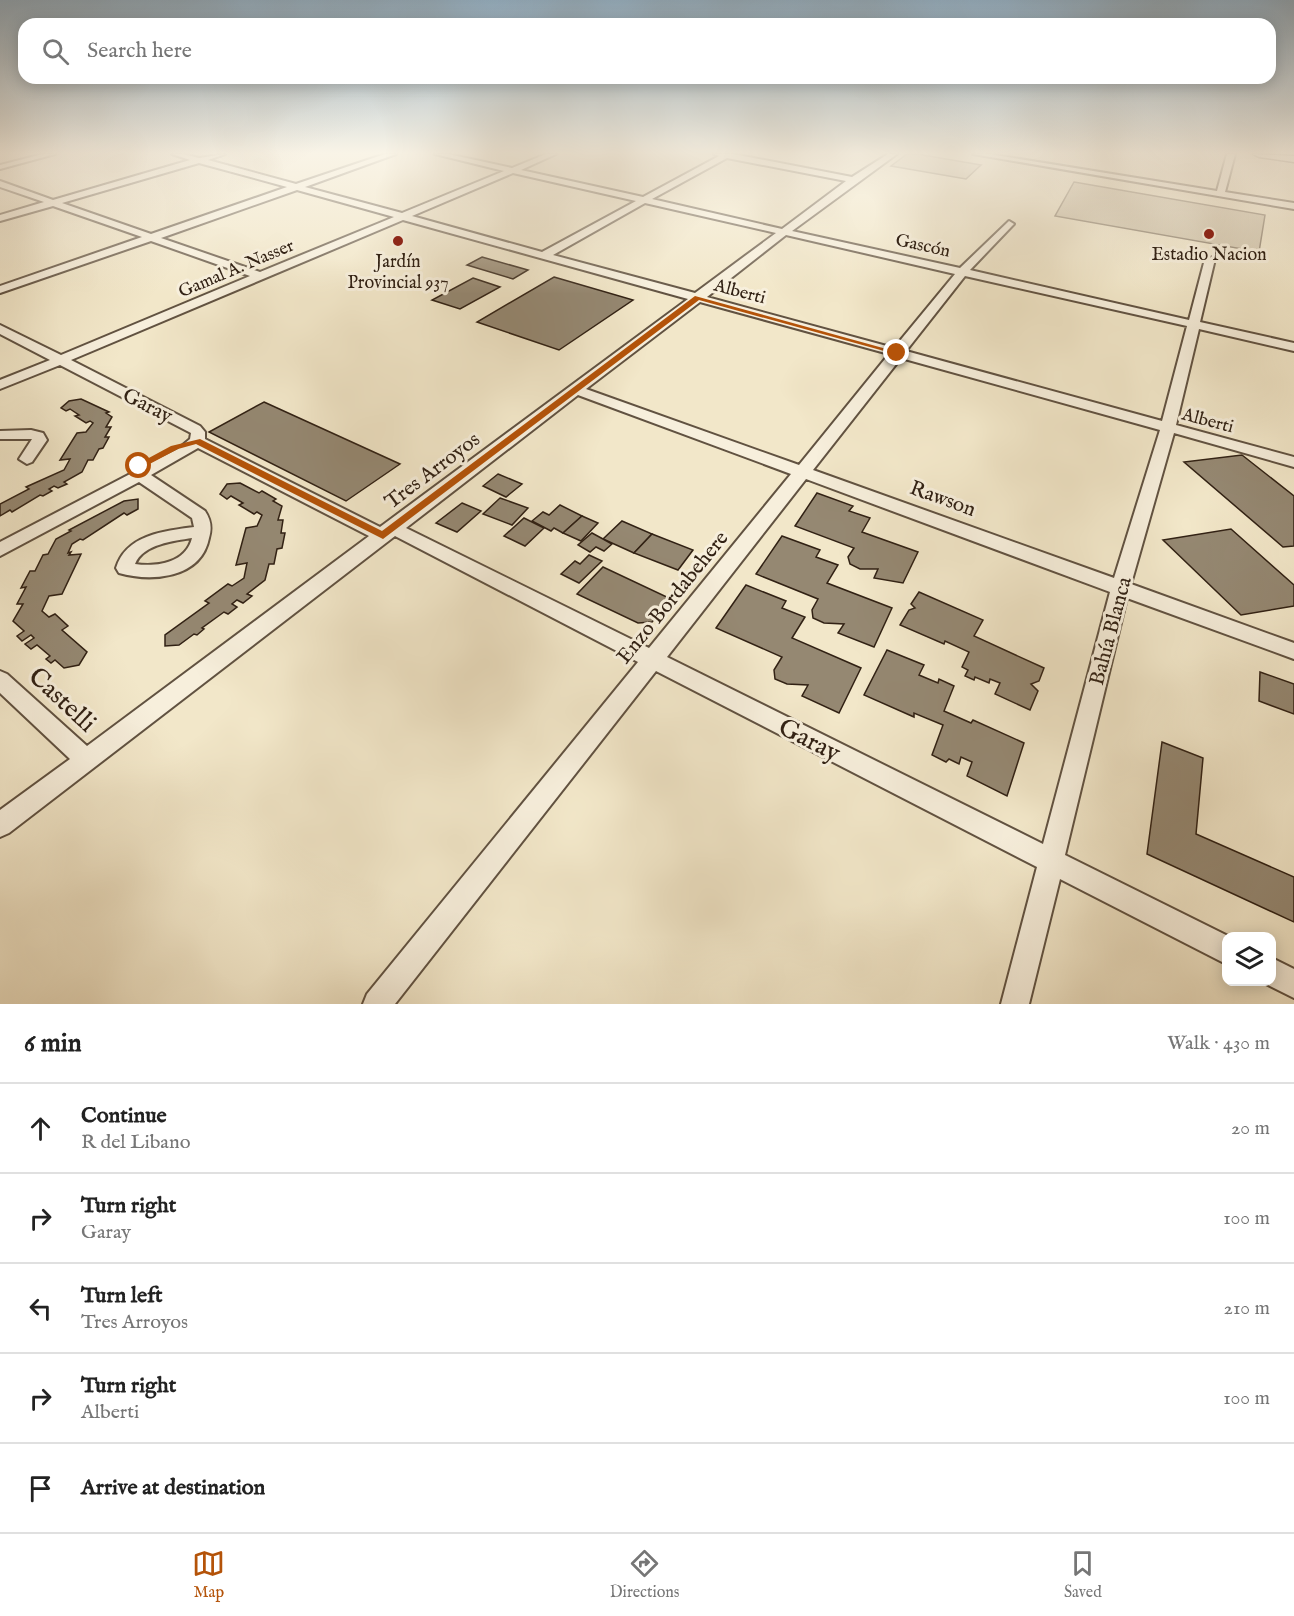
<!DOCTYPE html>
<meta charset="utf-8">
<style>
body{margin:0;font-family:"IM FELL English",serif;background:#f2f2f2;color:#222}
.controls{position:absolute;right:18px;bottom:18px;display:grid;overflow:hidden;border-radius:12px;box-shadow:0 3px 15px #0003}
.controls button{width:54px;height:54px;display:grid;place-items:center;padding:0;border:0;border-bottom:2px solid #e0e0e0;background:#fff;color:#222;font:30px sans-serif}
.stop{position:absolute;width:18px;height:18px;margin:-14px;border:4px solid #b45309;border-radius:50%;background:#fff}
.stop.end{background:#b45309;border-color:#fff;box-shadow:0 2px 6px #0008}
.list{margin:0;padding:0;list-style:none}
h2{display:flex;justify-content:space-between;align-items:center;height:78px;margin:0;padding:0 24px;font-size:26px}
h2 small{font-size:20px;font-weight:400;color:#767676}
.list li{display:grid;grid-template-columns:39px 1fr auto;gap:18px;align-items:center;box-sizing:border-box;height:90px;padding:0 24px;border-top:2px solid #e0e0e0}
.list b{display:block;font-size:22px;white-space:nowrap}
.list p{margin:0;font-size:20px;white-space:nowrap;color:#767676}
.list em{font-size:20px;font-style:normal;color:#767676}
.icon{flex:none;width:33px;height:33px;fill:none;stroke:currentColor;stroke-width:2;stroke-linecap:round;stroke-linejoin:round}
.map{position:relative;flex:none;width:1294px;height:1004px;overflow:hidden}
.search{position:absolute;background:#fff;box-shadow:0 3px 15px #0003;left:18px;right:18px;top:18px;height:66px;display:flex;align-items:center;gap:15px;box-sizing:border-box;padding:0 21px;border-radius:18px;color:#767676;font-size:22px}
.sheet{height:528px;background:#fff}
nav{display:flex;justify-content:space-around;align-items:center;box-sizing:border-box;height:84px;border-top:2px solid #e0e0e0;background:#fff;font-size:16px;color:#767676}
nav a{display:grid;justify-items:center;gap:3px}
nav .on{color:#b45309}
.map>svg:first-child{display:block}
.green{fill:#d1c5aa;stroke:#81735f;stroke-width:1.5}
.building{fill:#958872;stroke:#312114;stroke-width:1.5}
.lines{fill:none;stroke-linecap:round;stroke-linejoin:round}
.street-casing{stroke:#615241;stroke-width:4}
.secondary-casing{stroke:#312114;stroke-width:3}
.street{fill:#f7efdc;fill-rule:evenodd}
.secondary{fill:#f7efdc;fill-rule:evenodd}
.route{fill:#b45309}
.poi-dot{fill:#8f2418;stroke:#f7efdc;stroke-width:2}
.labels{text-anchor:middle;stroke-width:6;stroke-linejoin:round;paint-order:stroke}
.far-street-label{font-size:18px;fill:#312114;stroke:#f7efdc}
.far-poi-label{font-size:18px;fill:#312114;stroke:#f7efdc}
.street-label{font-size:21px;fill:#312114;stroke:#f7efdc}
.near-street-label{font-size:26px;fill:#312114;stroke:#f7efdc}
</style>
<div class="map">
<svg width="1294" height="1004" viewBox="0 0 1294 1004">
<rect width="100%" height="100%" fill="#f2e7c9"/>
<filter id="stains"><feTurbulence type="fractalNoise" baseFrequency=".00333" numOctaves="4"/><feColorMatrix values="0 0 0 0 .2 0 0 0 0 .09 0 0 0 0 .02 0 0 0 .5 -.17"/></filter>
<radialGradient id="worn" r=".72"><stop offset=".6" stop-color="#630" stop-opacity="0"/><stop offset="1" stop-color="#630" stop-opacity=".3"/></radialGradient>
<g class="green">
<polygon points="907,154 917,154 981,165 966,179 891,166"/>
<polygon points="1074,182 1265,215 1259,252 1055,216"/>
</g>
<g class="building">
<polygon points="482,257 528,270 513,279 467,265"/>
<polygon points="554,277 633,300 559,350 477,322"/>
<polygon points="473,278 500,287 460,309 432,300"/>
<polygon points="81,399 109,412 106,413 112,417 106,427 111,427 105,437 109,437 103,448 99,449 93,460 88,460 82,472 64,482 67,484 58,488 54,486 49,489 52,491 43,496 40,495 12,512 10,510 0,516 0,504 29,489 26,487 64,470 70,459 60,460 77,433 86,432 93,423 90,421 86,423 75,416 79,415 70,409 66,411 61,408 69,401"/>
<polygon points="264,402 400,464 346,501 209,432"/>
<polygon points="1242,455 1294,496 1294,546 1283,547 1184,462"/>
<polygon points="498,474 522,484 506,497 483,486"/>
<polygon points="240,483 259,493 262,491 276,499 273,501 282,506 278,520 283,520 281,533 285,533 282,548 277,549 274,564 269,564 265,580 247,594 252,596 243,603 237,600 232,604 237,607 228,614 224,612 202,628 204,629 197,635 194,634 179,645 165,646 165,635 209,603 205,601 228,584 232,586 244,578 247,563 236,565 246,528 257,526 262,515 257,512 254,514 239,505 243,503 231,496 227,499 220,494 227,484"/>
<polygon points="817,493 853,506 849,511 870,518 862,532 918,552 903,583 874,578 878,569 860,569 850,564 848,557 854,548 795,526"/>
<polygon points="500,498 528,508 512,525 483,514"/>
<polygon points="138,499 138,509 127,515 124,513 83,540 80,539 72,544 68,553 71,552 69,555 81,554 62,594 49,596 42,611 49,617 55,614 68,626 62,630 87,652 79,665 64,668 55,660 51,663 46,659 50,656 37,645 31,649 25,644 34,638 31,635 22,641 17,636 24,631 13,621 23,604 17,604 26,587 21,588 30,571 35,571 43,555 48,554 56,539 71,531 69,530 124,501"/>
<polygon points="462,503 481,511 457,532 436,523"/>
<polygon points="560,505 582,516 563,533 554,528 551,531 532,521 543,512 549,515"/>
<polygon points="582,516 598,523 581,541 563,533"/>
<polygon points="524,518 544,528 525,546 504,536"/>
<polygon points="622,521 652,534 634,553 603,539"/>
<polygon points="1231,529 1294,585 1294,606 1241,615 1163,540"/>
<polygon points="592,533 603,539 612,544 604,551 596,547 590,552 578,545"/>
<polygon points="652,534 693,550 678,570 634,553"/>
<polygon points="782,536 820,550 816,557 838,565 827,583 892,608 874,647 838,633 844,624 824,623 813,618 812,610 818,599 756,574"/>
<polygon points="589,555 602,561 579,583 561,574 575,561 580,564"/>
<polygon points="603,567 671,599 652,622 638,623 577,594"/>
<polygon points="746,585 786,601 782,608 805,617 792,638 861,668 839,713 802,696 808,685 787,684 775,679 774,670 782,657 716,628"/>
<polygon points="919,592 983,620 974,636 1044,668 1039,681 1031,684 1038,691 1030,710 995,694 1000,683 990,679 989,683 975,677 974,680 965,676 968,670 962,667 969,652 945,641 944,644 900,625 909,610 915,608 911,604"/>
<polygon points="887,650 924,665 919,675 938,683 939,679 954,686 944,711 971,723 973,720 1024,743 1007,796 967,776 972,762 961,757 959,764 949,759 946,762 932,755 943,725 914,713 914,717 864,695"/>
<polygon points="1260,672 1294,684 1294,714 1259,701"/>
<polygon points="1162,742 1203,758 1196,834 1294,877 1294,922 1147,854"/>
</g>
<g class="lines">
<defs>
<g id="street">
<polygon points="43,154 55,154 0,169 0,165"/>
<path d="M172,154H183L199,158L225,154L208,160L296,184L385,154H396L305,187L402,213L504,171L435,154H448L512,168L546,154H556L521,170L643,197L719,156L714,154H733L852,177L888,154H897L792,231L960,268L1009,221L1014,224L1012,226L970,270L1189,320L1205,259L1214,257L1215,259L1200,322L1294,343V351L1199,329L1176,425L1294,457V467L1174,433L1131,584L1294,643V659L1127,598L1065,855L1228,936L1226,964L1060,879L1029,1004H1001L1037,867L656,671L395,1004H363L367,994L638,662L395,536L9,833L0,837V810L70,759L0,693V671L7,674L87,746L369,536L198,448L151,475L205,511C211,520 212,528 209,538C201,579 151,582 119,573L116,568C126,535 163,531 194,527L192,518L139,482L0,556V542L132,473L133,463L139,461L146,465L178,449L190,439L191,433L60,365L0,389V380L50,360L0,334V325L61,355L250,276L151,241L0,293V286L142,237L53,206L0,221V215L44,202L0,187V181L53,200L190,160ZM727,158L846,181L782,229L652,199ZM199,163L287,187L151,234L62,203ZM513,173L636,201L542,252L412,216ZM297,190L394,217L260,272L161,238ZM645,203L776,233L695,293L553,255ZM403,220L688,299L380,527L205,439V432L200,426L71,360ZM786,235L955,274L894,348L707,297ZM965,276L1187,326L1162,421L906,351ZM700,302L889,354L799,465L586,389ZM901,358L1160,430L1114,578L813,470ZM578,395L791,474L649,648L406,528ZM806,479L1110,592L1043,844L667,657ZM192,538C186,563 157,567 135,564C143,544 174,541 192,538Z"/>
<polygon points="973,154 989,154 1217,191 1227,154 1235,154 1225,192 1294,203 1294,209"/>
<polygon points="31,430 43,433 47,440 32,462 27,464 19,459 32,439 0,439 0,431"/>
<polygon points="1272,958 1294,969 1294,998 1262,982 1272,981"/>
</g>
<polygon id="secondary" points="1253,154 1294,156 1294,162 1259,157"/>
</defs>
<use href="#street" class="street-casing"/>
<use href="#secondary" class="secondary-casing"/>
<use href="#street" class="street"/>
<use href="#secondary" class="secondary"/>
</g>
<linearGradient id="sky" x2="0" y2="1"><stop stop-color="#91aec3"/><stop offset="0.52" stop-color="#f9f4e7"/><stop offset="1" stop-color="#f9f4e7" stop-opacity="0"/></linearGradient>
<rect width="1294" height="294" fill="url(#sky)"/>
<polygon class="route" points="695,296 901,353 895,354 699,300 383,539 196,444 178,449 142,468 134,466 171,446 200,439 382,531"/>
<g class="poi-dot">
<circle cx="1209" cy="234" r="6"/>
<circle cx="398" cy="241" r="6"/>
</g>
<g class="labels">
<g class="far-street-label">
<text transform="translate(923 245) rotate(12)" y="6">Gascón</text>
<text transform="translate(236 268) rotate(-23)" y="6">Gamal A. Nasser</text>
<text transform="translate(740 291) rotate(15)" y="6">Alberti</text>
<text transform="translate(1208 420) rotate(15)" y="6">Alberti</text>
</g>
<g class="far-poi-label">
<text x="1209" y="260">Estadio Nacion</text>
<text x="398" y="267">Jardín<tspan x="398" dy="21">Provincial 937</tspan></text>
</g>
<g class="street-label">
<text transform="translate(148 405) rotate(27)" y="7">Garay</text>
<text transform="translate(432 470) rotate(-37)" y="7">Tres Arroyos</text>
<text transform="translate(943 498) rotate(20)" y="7">Rawson</text>
<text transform="translate(672 597) rotate(-51)" y="7">Enzo Bordabehere</text>
<text transform="translate(1110 631) rotate(-75)" y="7">Bahía Blanca</text>
</g>
<g class="near-street-label">
<text transform="translate(63 699) rotate(43)" y="9">Castelli</text>
<text transform="translate(810 739) rotate(27)" y="9">Garay</text>
</g>
</g>
<rect width="100%" height="100%" filter="url(#stains)"/>
<rect width="100%" height="100%" fill="url(#worn)"/>
</svg>
<div class="controls">
<button><svg class="icon" aria-label="layers" viewBox="0 0 24 24"><path d="M12 4l9 5-9 5-9-5zM3 14l9 5 9-5"/></svg></button>
</div>
<div class="stop" style="left:139px;top:466px"></div>
<div class="stop end" style="left:897px;top:353px"></div>
<div class="search"><svg class="icon" aria-label="search" viewBox="0 0 24 24"><circle cx="10" cy="10" r="6"/><path d="M15 15l6 6"/></svg>Search here</div>
</div>
<section class="sheet">
<h2>6 min<small>Walk · 430 m</small></h2>
<ul class="list">
<li><svg class="icon" aria-label="ahead" viewBox="0 0 24 24"><path d="M12 20V5M6 11l6-6 6 6"/></svg><div><b>Continue</b><p>R del Libano</p></div><em>20 m</em></li>
<li><svg class="icon" aria-label="right" viewBox="0 0 24 24"><path d="M7 20v-9h11M14 6l5 5-5 5"/></svg><div><b>Turn right</b><p>Garay</p></div><em>100 m</em></li>
<li><svg class="icon" aria-label="left" viewBox="0 0 24 24"><path d="M17 20v-9H6M10 6l-5 5 5 5"/></svg><div><b>Turn left</b><p>Tres Arroyos</p></div><em>210 m</em></li>
<li><svg class="icon" aria-label="right" viewBox="0 0 24 24"><path d="M7 20v-9h11M14 6l5 5-5 5"/></svg><div><b>Turn right</b><p>Alberti</p></div><em>100 m</em></li>
<li><svg class="icon" aria-label="arrive" viewBox="0 0 24 24"><path d="M6 21V4h12l-3 4 3 4H6"/></svg><div><b>Arrive at destination</b></div></li>
</ul>
</section>
<nav>
<a class="on"><svg class="icon" aria-label="map" viewBox="0 0 24 24"><path d="M3 6l6-2 6 2 6-2v14l-6 2-6-2-6 2zM9 4v14M15 6v14"/></svg>Map</a>
<a><svg class="icon" aria-label="directions" viewBox="0 0 24 24"><path d="M12 3l9 9-9 9-9-9zM9 14v-3h6M13 9l2 2-2 2"/></svg>Directions</a>
<a><svg class="icon" aria-label="saved" viewBox="0 0 24 24"><path d="M7 4h10v16l-5-4-5 4z"/></svg>Saved</a>
</nav>
